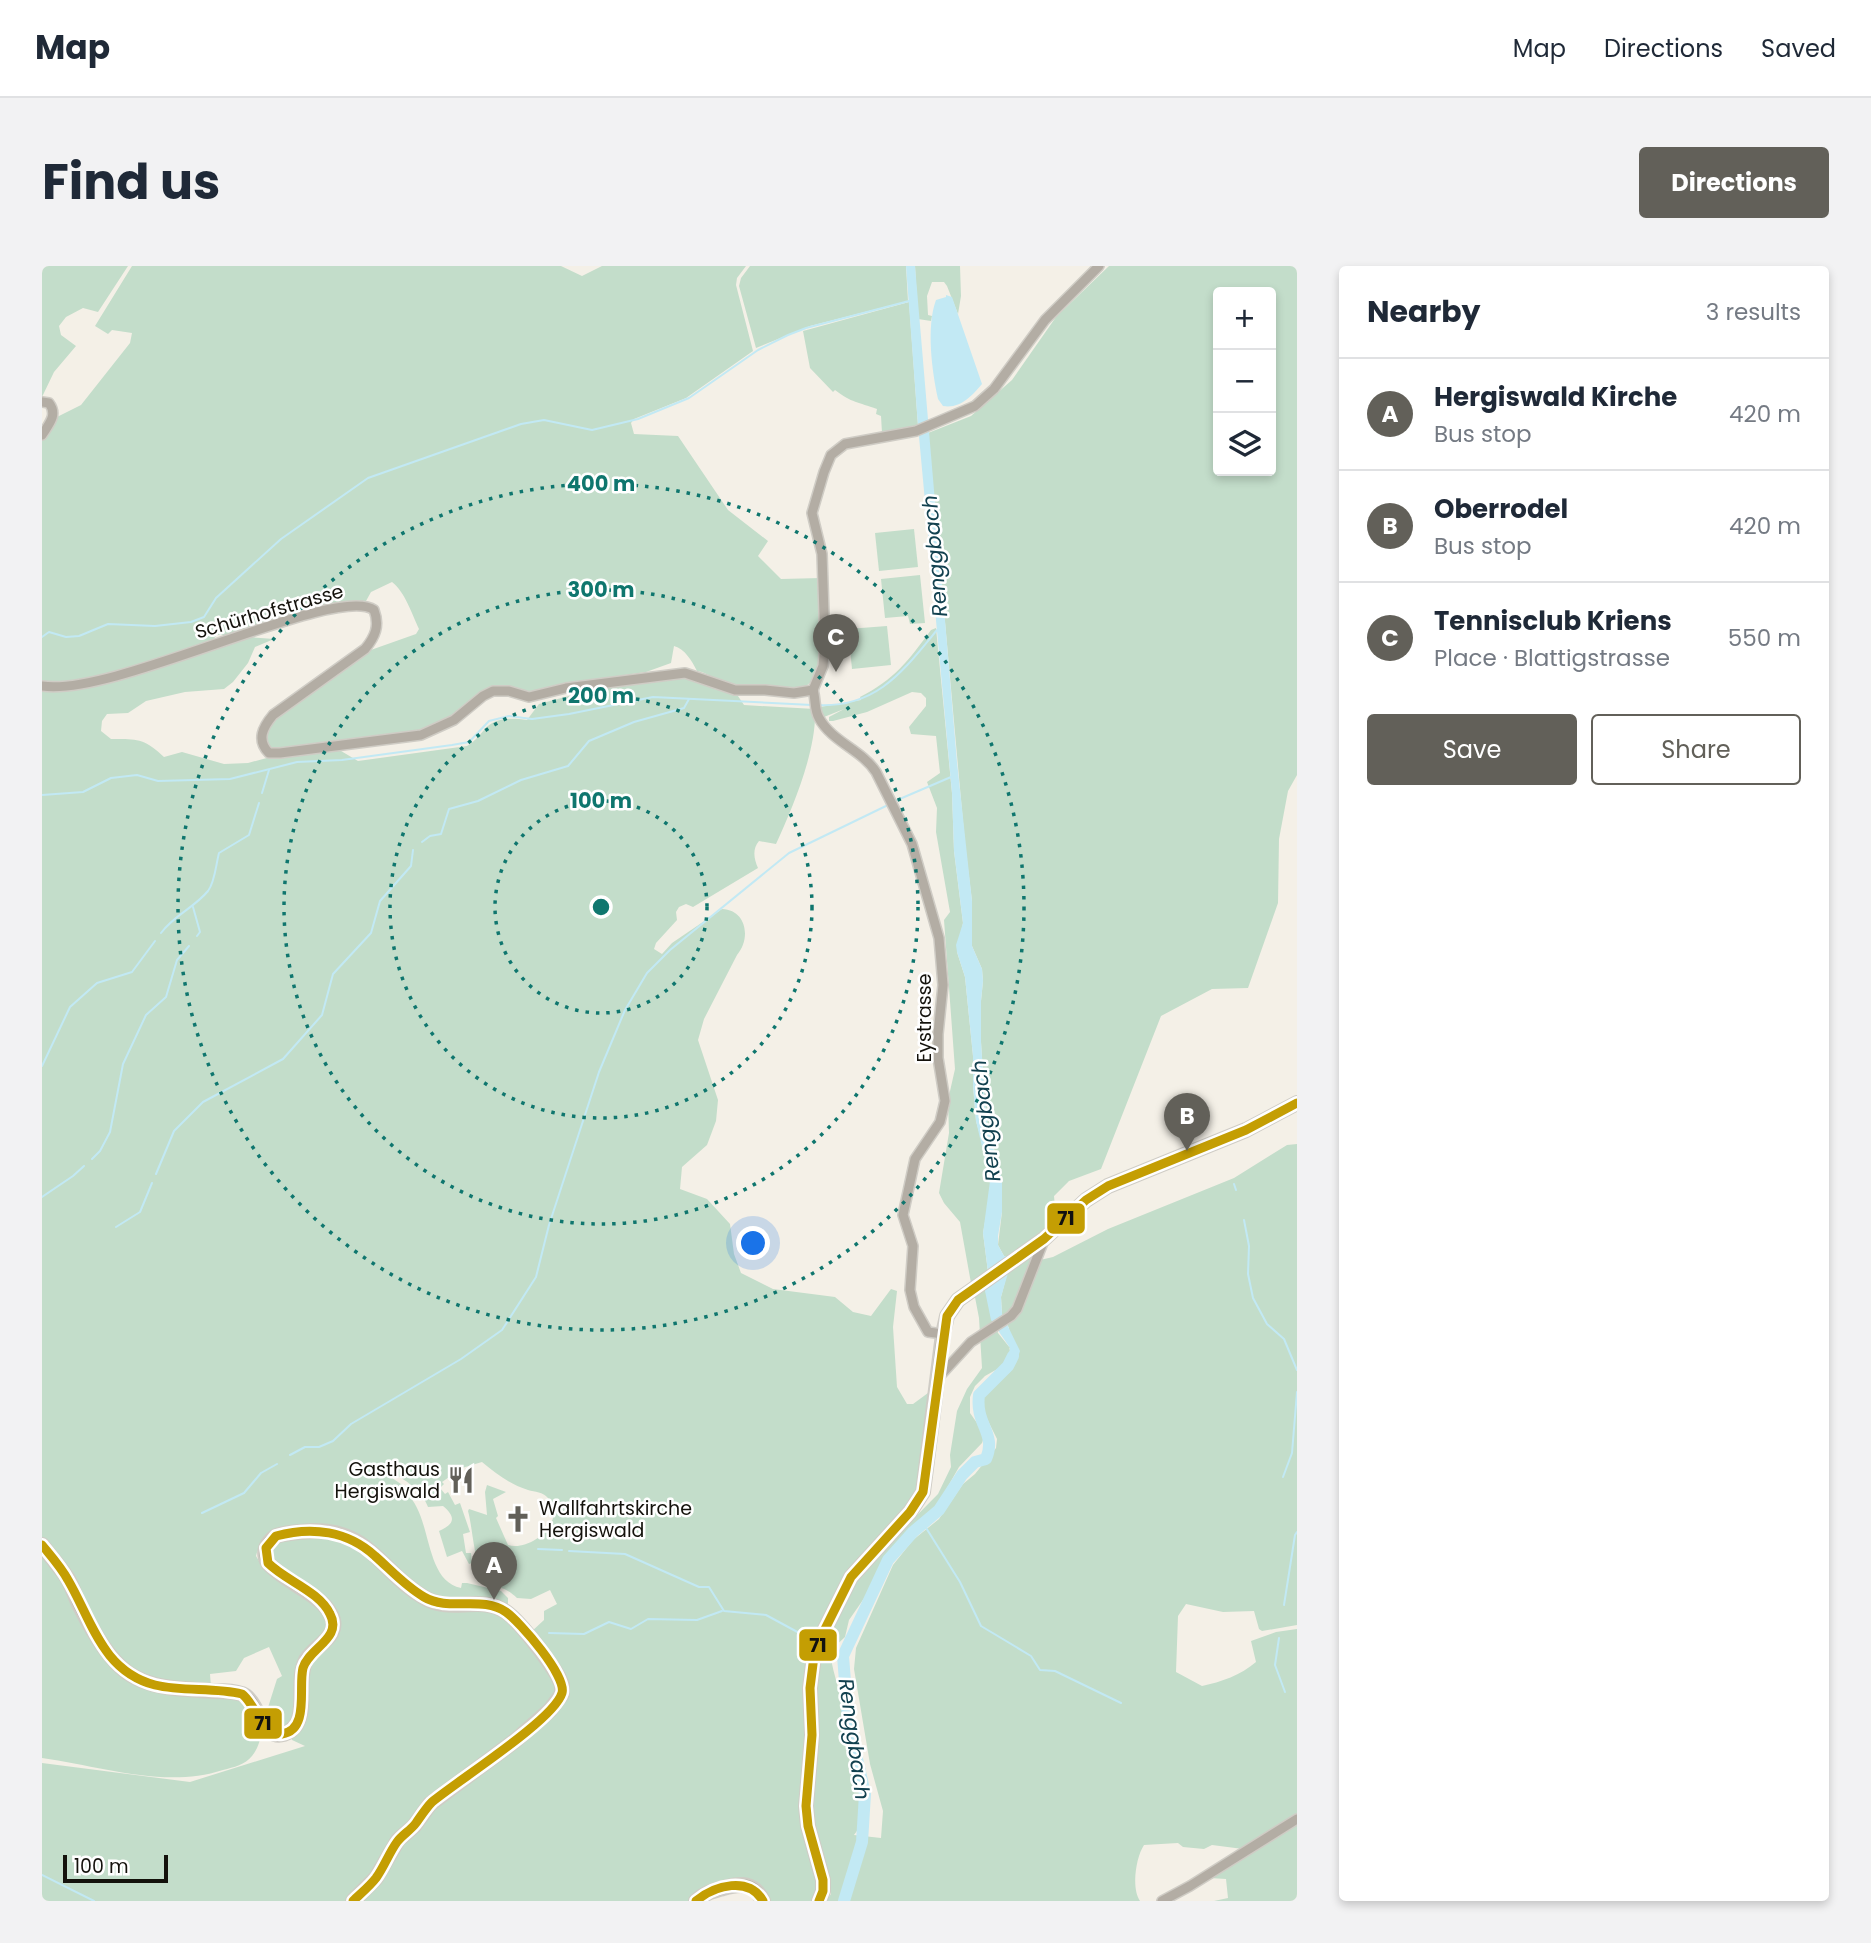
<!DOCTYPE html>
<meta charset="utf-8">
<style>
body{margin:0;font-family:Poppins,sans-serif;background:#f2f2f3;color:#1f2937}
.controls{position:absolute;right:21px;top:21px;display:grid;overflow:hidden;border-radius:7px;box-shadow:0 4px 10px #0003}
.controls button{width:63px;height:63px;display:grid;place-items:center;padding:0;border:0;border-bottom:2px solid #e0e1e3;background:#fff;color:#1f2937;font:35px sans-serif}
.scale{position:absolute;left:21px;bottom:18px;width:105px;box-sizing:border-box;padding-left:7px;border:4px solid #14120c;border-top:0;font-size:19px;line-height:24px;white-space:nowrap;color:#14120c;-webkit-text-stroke:5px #fff;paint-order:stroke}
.you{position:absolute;left:712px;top:978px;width:24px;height:24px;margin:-18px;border:5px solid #fff;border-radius:50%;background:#1a73e8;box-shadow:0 0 0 10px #1a73e833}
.badge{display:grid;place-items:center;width:46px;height:46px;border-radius:50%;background:#626059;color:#fff;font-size:23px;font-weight:700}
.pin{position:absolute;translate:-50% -58px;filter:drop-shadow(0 2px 4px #0008)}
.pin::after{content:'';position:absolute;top:37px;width:24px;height:21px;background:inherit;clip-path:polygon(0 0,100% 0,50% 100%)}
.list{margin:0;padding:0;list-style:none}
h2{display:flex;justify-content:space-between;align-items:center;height:91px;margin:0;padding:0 28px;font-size:30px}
h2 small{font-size:23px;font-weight:400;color:#747a83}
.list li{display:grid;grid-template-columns:46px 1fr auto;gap:21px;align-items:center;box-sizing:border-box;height:112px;padding:0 28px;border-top:2px solid #e0e1e3}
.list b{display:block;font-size:26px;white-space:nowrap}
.list p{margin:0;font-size:23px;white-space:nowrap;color:#747a83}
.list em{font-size:23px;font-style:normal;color:#747a83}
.actions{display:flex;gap:14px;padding:21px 28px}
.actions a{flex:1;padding:16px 0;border:2px solid #626059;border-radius:7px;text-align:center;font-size:24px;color:#626059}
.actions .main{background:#626059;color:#fff}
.icon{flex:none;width:38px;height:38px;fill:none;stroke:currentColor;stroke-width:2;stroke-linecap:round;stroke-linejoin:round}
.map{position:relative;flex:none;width:1255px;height:1635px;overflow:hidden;border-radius:7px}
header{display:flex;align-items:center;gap:42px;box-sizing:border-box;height:98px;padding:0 35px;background:#fff;border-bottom:2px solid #e0e1e3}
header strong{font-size:33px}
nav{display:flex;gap:38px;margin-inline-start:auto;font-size:24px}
.intro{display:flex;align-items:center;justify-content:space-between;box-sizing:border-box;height:168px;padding:0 42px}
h1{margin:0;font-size:49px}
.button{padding:18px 32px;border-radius:7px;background:#626059;color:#fff;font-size:24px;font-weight:700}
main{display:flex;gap:42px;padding:0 42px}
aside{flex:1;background:#fff;border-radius:7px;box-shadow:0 4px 10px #0003}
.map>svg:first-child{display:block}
.green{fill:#c3ddca;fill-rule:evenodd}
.water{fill:#c2e9f4}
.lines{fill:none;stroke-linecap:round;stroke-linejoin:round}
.stream{stroke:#c2e9f4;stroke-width:2}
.river{stroke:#c2e9f4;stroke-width:12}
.street-casing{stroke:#cfccc5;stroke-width:12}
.secondary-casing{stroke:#cfccc5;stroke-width:16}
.street{stroke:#b3ada4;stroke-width:9}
.secondary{stroke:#b3aba1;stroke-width:12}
.bus-1-casing{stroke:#fff;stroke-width:14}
.bus-1{stroke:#c49e03;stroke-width:9}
.ring{fill:none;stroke:#0f766e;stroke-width:3.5;stroke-dasharray:3.5 7}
.labels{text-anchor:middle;stroke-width:5;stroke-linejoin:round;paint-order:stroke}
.street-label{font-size:19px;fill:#14120c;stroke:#fff}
.poi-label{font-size:19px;fill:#14120c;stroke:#fff;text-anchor:end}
.water-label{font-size:21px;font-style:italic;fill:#12414f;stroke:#fff}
.centre{fill:#0f766e;stroke:#fff;stroke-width:3.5}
.ring-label{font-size:21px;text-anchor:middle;font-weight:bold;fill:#0f766e;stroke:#fff;stroke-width:5;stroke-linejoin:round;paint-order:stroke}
.line-badge{stroke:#fff;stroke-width:2.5}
.pale-badge-label{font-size:19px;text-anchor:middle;font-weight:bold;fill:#111}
</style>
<header>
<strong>Map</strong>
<nav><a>Map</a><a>Directions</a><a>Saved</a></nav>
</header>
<div class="intro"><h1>Find us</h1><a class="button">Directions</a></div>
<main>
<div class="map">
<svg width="1255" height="1635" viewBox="0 0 1255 1635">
<rect width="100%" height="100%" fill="#f4f0e7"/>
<g class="green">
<polygon points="0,0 86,0 56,46 41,42 24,51 17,60 19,69 34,80 12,106 0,131"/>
<path d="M90,0H519L540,10L560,0H704L695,12L694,19L711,85L644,132L592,153L589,157L592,168L636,170L686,244L726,275L716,290L739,313L779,312C779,336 787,407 764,420C754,426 738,422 727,422C715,421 701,422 689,419C676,417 668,407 655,405C650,395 643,383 632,380L629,397L604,406L540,415L495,426L453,422L418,447L383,464L233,483L227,480L223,472L229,454L326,385L374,368L377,363C370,348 363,326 350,316L329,326L324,335L307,336L194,369H175L169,376C122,392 49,422 0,415V172L13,152L39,139L88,77L90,67L70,64L66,68L53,60Z"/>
<polygon points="708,0 864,0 866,35 768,60 714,82 697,20 699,12"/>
<polygon points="873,0 918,0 919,30 916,48 905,20 902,16 890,16 885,30 886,49 890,50 889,55 876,53"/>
<path d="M1067,0H1255V509L1246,525L1237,573L1236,637L1206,722L1170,723L1119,750L1059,903L1027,915L1012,930L1014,953L971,990H962L956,979L960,946L956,896L946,862L943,838L939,776V735L941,715L940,703L930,680V635L923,578L886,167L929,150L970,114L1014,51ZM1176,26H1229V205H1176Z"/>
<path d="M867,36L876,160L855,166L840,167L839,150L834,148L835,143C816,136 810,137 793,124L791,126L768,102L761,65Z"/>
<polygon points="872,263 876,301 837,305 833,267"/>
<polygon points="878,309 883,357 868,358 866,350 843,352 839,313"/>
<polygon points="845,360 849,399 810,403 806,363"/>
<path d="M894,362L910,527L912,585L921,657L915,686L923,711L931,790V819L934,855L948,905V928L941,967L946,1006L929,1017L918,956L902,937L897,927L907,867L906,834L913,803L902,654L908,646L894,566L895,542L885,516L898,507L894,470L869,468L867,461L884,440V432L879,427L870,426L825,446L791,455H787V451L802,443L782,451L778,447V441L819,434L818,431C852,414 867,394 889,364Z"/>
<path d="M206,371L232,373L213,381L206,397L191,416L182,423L143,426L104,435L86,447L65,448L60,455L59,465L69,473C95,473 102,472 122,491L140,486L182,498L206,497L232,490L294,482L316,495L425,480C433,475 436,471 442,464C453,451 469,452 485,454L497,438L538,427L618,413L656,411L672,423L694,427L702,439L773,443C775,484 751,541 734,578L717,575C710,583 712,593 716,602L651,641L644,638L637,641L634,646L635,654L614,677L612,683L620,688L630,677L680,643C705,644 709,673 695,689L662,753L656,774L676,834L674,855L665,879L640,901L638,923L665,933L688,958L692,988L699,1007L731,1023L793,1031L811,1046L829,1050L849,1023L855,1025L851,1061L855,1121L865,1138H871L886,1127L889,1131L879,1213L872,1237L804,1309L770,1381L764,1429L763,1513L760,1538V1554L777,1611V1627L771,1635H726C721,1627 716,1619 706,1616C691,1611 660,1623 650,1635H0V1497L148,1516L263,1480L250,1474L248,1470C265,1452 258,1431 262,1408C265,1391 278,1386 288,1374C313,1342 248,1316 229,1297L226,1290L227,1282C234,1270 242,1272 255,1270C307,1262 323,1282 359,1315C368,1323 377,1333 389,1338C406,1346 425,1340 443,1342V1344L454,1348L456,1346L468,1354L505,1399L509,1395L489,1366L502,1354V1345L515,1338L508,1324L489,1333L475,1332C463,1320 456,1323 446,1315C432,1305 431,1262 426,1245L427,1243L445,1249L443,1226L445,1219L464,1226L451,1233L456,1250L454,1252L466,1279C489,1286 526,1255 506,1232C501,1226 493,1226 486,1224C467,1218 455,1208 440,1196L420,1202L400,1216L402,1218L398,1222L403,1228L406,1226L413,1239L418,1237L428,1266L421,1268L424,1287H429L430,1297L427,1298L420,1285L405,1291L397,1265C413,1258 414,1251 401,1240L386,1241C380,1224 363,1214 348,1205L344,1208L365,1222L364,1227C391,1250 381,1314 419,1322L420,1317H425L459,1325L466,1332V1339L446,1331L445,1333C426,1334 410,1341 391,1333C378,1327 368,1316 357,1306C315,1269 309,1262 251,1264C236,1265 218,1274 214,1290L217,1295L282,1344L287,1353L284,1369L260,1394L253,1453C246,1467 231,1467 222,1454L235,1413L240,1410L227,1381L202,1392L194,1405L168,1408L169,1421L111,1416L98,1412L82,1401L57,1367L29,1312L0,1271V422L16,423L75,415Z"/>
<path d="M1255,878V1359L1220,1365L1217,1363L1212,1345L1181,1346L1144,1338L1136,1350L1134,1406L1160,1420C1179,1416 1199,1409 1214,1396L1209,1375L1234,1366L1255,1363V1551L1201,1583L1170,1579L1162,1583L1141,1581L1136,1577L1102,1579C1094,1591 1089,1622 1098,1635H784L789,1628C785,1601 772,1577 767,1550L775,1390L810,1315L896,1228L909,1201L908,1189L915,1145L925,1123L940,1102L937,1052L932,1026L942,1020L956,1067L968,1082L966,1094L959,1101L943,1110L933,1120L928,1131V1147L940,1164L942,1171L940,1177L917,1201L892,1245L842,1291L823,1331L807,1354L803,1371L789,1384L788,1389C792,1409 798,1427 802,1447C805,1462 805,1477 807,1491C812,1516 831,1547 812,1569L839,1572L841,1545L828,1498L812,1403L814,1382L851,1299L871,1274L897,1253L921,1218L933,1208L954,1182L955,1173L941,1145L939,1135L941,1129L968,1106L967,1062L960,1048L959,1031L966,1004L995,983L998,994L1011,991L1066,963L1192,912L1245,879Z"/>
<path d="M0,1284L81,1406L201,1432L220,1465C218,1474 216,1483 210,1490C203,1499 192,1501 181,1504C122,1523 59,1500 0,1492Z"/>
<polygon points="1255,1554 1255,1635 1172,1635 1186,1632 1184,1613 1168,1612"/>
</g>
<g class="water">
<polygon points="864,0 873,0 915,496 930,635 930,680 940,703 941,715 939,735 939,776 943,838 946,862 960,914 960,946 956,970 956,979 962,990 971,990 959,1031 960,1048 978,1085 974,1097 968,1106 959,1101 966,1094 968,1082 949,1054 942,1020 946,1006 941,967 948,915 934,855 931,819 931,790 923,711 915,686 914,679 921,657 912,585 910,527 876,160"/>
<path d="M904,29L910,31L940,118C930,130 918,143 901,140L896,133C890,105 884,61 894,34L904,31Z"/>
</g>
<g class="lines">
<g class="stream">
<polyline points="0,371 7,366 24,371 37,370 66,358 113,360 149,356 162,351 174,332 239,273 326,212 479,158 502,154 550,164 596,153 647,132 716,84 746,69 764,62 867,35"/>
<path d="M775,439C835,442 861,405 895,364"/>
<polyline points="220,527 227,504"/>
<polyline points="0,529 41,526 69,512 95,509 116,515 188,513 255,496 300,494 410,479 427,476 447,455 467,450 490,453 527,448 611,431 770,439"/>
<polyline points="853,535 909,511"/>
<polyline points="380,576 388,570 399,568 407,543 436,535 479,514 526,500 547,475 592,456 642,442 647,433"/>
<polyline points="151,641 158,666 155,670"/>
<path d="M119,667C132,649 152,642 166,625C173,616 174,598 177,587L207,569L217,537"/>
<polyline points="0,800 28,741 55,717 90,706 113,675"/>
<polyline points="50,893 58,885 68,866 81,798 104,749 124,731 135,694 147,680"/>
<polyline points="114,908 132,865 161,836 241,793 280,749 291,708 329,667 338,635 369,600 371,584"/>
<polyline points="1192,918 1194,924"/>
<polyline points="0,931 31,910 42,900"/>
<polyline points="1202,954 1207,980 1206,1008 1211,1032 1225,1058 1242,1073 1255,1104"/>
<polyline points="74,961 98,946 110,917"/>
<polyline points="248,1189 263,1181 277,1181 291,1175 309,1158 419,1093 460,1064 494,1011 507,959 557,806 583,744 605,707 628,684 747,587 846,539"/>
<polyline points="1241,1211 1250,1187 1255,1126"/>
<polyline points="160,1247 202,1227 219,1207 235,1198"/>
<polyline points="881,1257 918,1316 939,1360 989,1390 998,1404 1013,1405 1079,1437"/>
<polyline points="496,1283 520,1284"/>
<polyline points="527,1285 583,1288 657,1321 667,1321 682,1345 724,1349 772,1375"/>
<polyline points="1242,1339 1253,1269 1255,1266"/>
<polyline points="507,1367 542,1368 567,1356 589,1363 606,1353 655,1354 680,1345"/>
<polyline points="1237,1372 1233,1399 1243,1426"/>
<polyline points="780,1380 801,1390"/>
<polyline points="0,1609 52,1635"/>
</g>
<path class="river" d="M802,1635L820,1576L823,1528L806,1453L801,1390L846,1294L871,1266L897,1244L920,1209L933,1196L944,1193C955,1167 933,1159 937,1129L966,1100L971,1090"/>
<defs>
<g id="street">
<path d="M0,136L7,137C16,149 7,158 0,169"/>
<path d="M0,420C71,432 294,317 332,344C338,360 333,371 323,383L231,449C221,461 214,474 227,487H238L379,469L412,454L441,430L451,425H467L487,431L524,422L643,407L693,424H723L752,427L771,424"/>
<path d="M771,424C774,433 772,444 777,452C790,476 820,484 834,506L870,578L897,672L901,719L896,768V792L903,835L898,856L873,893L861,949L871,980L868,1024L872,1041L886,1066L901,1068"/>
<polyline points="771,424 781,400 783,378 780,288 770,247 782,206 789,189 803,178 874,165 933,140 952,123 1003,54 1057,0"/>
<polyline points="896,1112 929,1076 969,1050 975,1043 1002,974"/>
<polyline points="1120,1635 1148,1620 1255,1553"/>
</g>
<g id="secondary">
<path d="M0,1279C8,1290 18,1301 26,1313C31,1322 34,1333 39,1342C50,1364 66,1393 86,1407C110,1424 145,1423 173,1425C182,1425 191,1425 200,1428C218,1435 220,1482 248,1465C268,1452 253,1414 264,1394C274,1378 301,1370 288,1347C278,1328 241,1315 226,1297C220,1286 224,1277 234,1270C246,1266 259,1266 271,1265C329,1264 340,1308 383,1332C401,1342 416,1338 435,1338C444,1338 454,1340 461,1344C476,1352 507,1395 516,1410L520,1419V1428L508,1444L474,1474L388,1538L372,1560L356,1574L334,1612L311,1635"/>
<path d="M654,1635C662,1627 671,1625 681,1622C699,1617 712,1616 721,1635"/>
<polyline points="777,1635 781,1625 781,1614 766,1560 764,1540 770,1469 768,1422 772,1390 778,1373 809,1311 868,1246 881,1226 901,1068 905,1050 916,1034 1002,973 1044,934 1066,920 1204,864 1255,837"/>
</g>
</defs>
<use href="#street" class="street-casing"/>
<use href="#secondary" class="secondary-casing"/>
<use href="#street" class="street"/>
<use href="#secondary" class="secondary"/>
<defs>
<g id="bus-1">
<path d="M0,1279C9,1290 19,1301 26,1314C50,1355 60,1405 113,1419C142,1426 172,1421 200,1428C213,1437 221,1471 240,1468C268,1464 256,1421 261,1402C267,1382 301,1372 288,1348C277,1325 244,1315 226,1297L224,1282L234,1270C270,1260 306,1265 333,1290C349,1304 363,1320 382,1331C407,1346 440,1329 464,1346C478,1356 525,1410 520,1427C512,1454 415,1515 390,1536C384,1542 379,1550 374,1557C369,1564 360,1569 355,1576C347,1587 342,1601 334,1612C327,1621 318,1628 311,1635"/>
<path d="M654,1635C673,1619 707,1610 721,1635"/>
<polyline points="777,1635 781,1625 781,1614 766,1560 764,1540 770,1469 768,1422 772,1390 778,1373 809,1311 868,1246 881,1226 905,1050 916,1034 1002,973 1044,934 1066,920 1204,864 1255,837"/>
</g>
</defs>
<use href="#bus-1" class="bus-1-casing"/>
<use href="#bus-1" class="bus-1"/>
</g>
<g class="ring">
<circle cx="559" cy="641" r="106"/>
<circle cx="559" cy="641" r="211"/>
<circle cx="559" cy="641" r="317"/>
<circle cx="559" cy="641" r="423"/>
</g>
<defs>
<symbol id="restaurant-bare" viewBox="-9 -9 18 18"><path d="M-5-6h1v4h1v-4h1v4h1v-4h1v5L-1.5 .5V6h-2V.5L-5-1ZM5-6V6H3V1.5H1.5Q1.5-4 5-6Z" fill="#626059" stroke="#fff" stroke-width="2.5" paint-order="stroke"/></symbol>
<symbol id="church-bare" viewBox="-9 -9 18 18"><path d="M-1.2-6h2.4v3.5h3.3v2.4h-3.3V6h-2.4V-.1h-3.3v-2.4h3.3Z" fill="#626059" stroke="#fff" stroke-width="2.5" paint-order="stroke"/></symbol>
</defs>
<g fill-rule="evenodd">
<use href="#restaurant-bare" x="400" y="1195" width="38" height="38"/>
<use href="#church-bare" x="457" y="1234" width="38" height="38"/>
</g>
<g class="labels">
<g class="street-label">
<text transform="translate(227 345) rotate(-16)" y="7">Schürhofstrasse</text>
<text transform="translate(882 752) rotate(-90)" y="7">Eystrasse</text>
</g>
<g class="poi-label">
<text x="398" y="1210">Gasthaus<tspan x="398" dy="22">Hergiswald</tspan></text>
<text x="497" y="1249" text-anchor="start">Wallfahrtskirche<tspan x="497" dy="22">Hergiswald</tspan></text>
</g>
<g class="water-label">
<text transform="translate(893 290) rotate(-95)" y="7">Renggbach</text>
<text transform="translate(944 855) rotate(-97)" y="7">Renggbach</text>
<text transform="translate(812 1473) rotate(82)" y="7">Renggbach</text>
</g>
</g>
<circle cx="559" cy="641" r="10" class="centre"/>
<g class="ring-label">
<text x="559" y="225">400 m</text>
<text x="559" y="331">300 m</text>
<text x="559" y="437">200 m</text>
<text x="559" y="542">100 m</text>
</g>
<g class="line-badge">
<rect x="1004" y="936" width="40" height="33" rx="7" fill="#c49e03"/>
<rect x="756" y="1362" width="40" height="34" rx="7" fill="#c49e03"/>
<rect x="201" y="1441" width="40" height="33" rx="7" fill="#c49e03"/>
</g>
<g class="pale-badge-label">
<text x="1024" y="959">71</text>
<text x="776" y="1386">71</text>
<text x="221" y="1464">71</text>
</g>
</svg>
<div class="controls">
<button>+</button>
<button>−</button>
<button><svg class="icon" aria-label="layers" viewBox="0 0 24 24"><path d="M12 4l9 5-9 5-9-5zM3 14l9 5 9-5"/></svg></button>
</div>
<div class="scale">100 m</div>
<div class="you"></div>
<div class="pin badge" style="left:452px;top:1334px">A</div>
<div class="pin badge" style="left:1145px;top:885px">B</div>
<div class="pin badge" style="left:794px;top:406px">C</div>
</div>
<aside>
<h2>Nearby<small>3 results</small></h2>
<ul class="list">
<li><span class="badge">A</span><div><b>Hergiswald Kirche</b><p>Bus stop</p></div><em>420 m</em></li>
<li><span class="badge">B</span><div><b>Oberrodel</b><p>Bus stop</p></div><em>420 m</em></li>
<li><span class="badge">C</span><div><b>Tennisclub Kriens</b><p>Place · Blattigstrasse</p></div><em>550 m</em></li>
</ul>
<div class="actions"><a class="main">Save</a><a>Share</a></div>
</aside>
</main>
